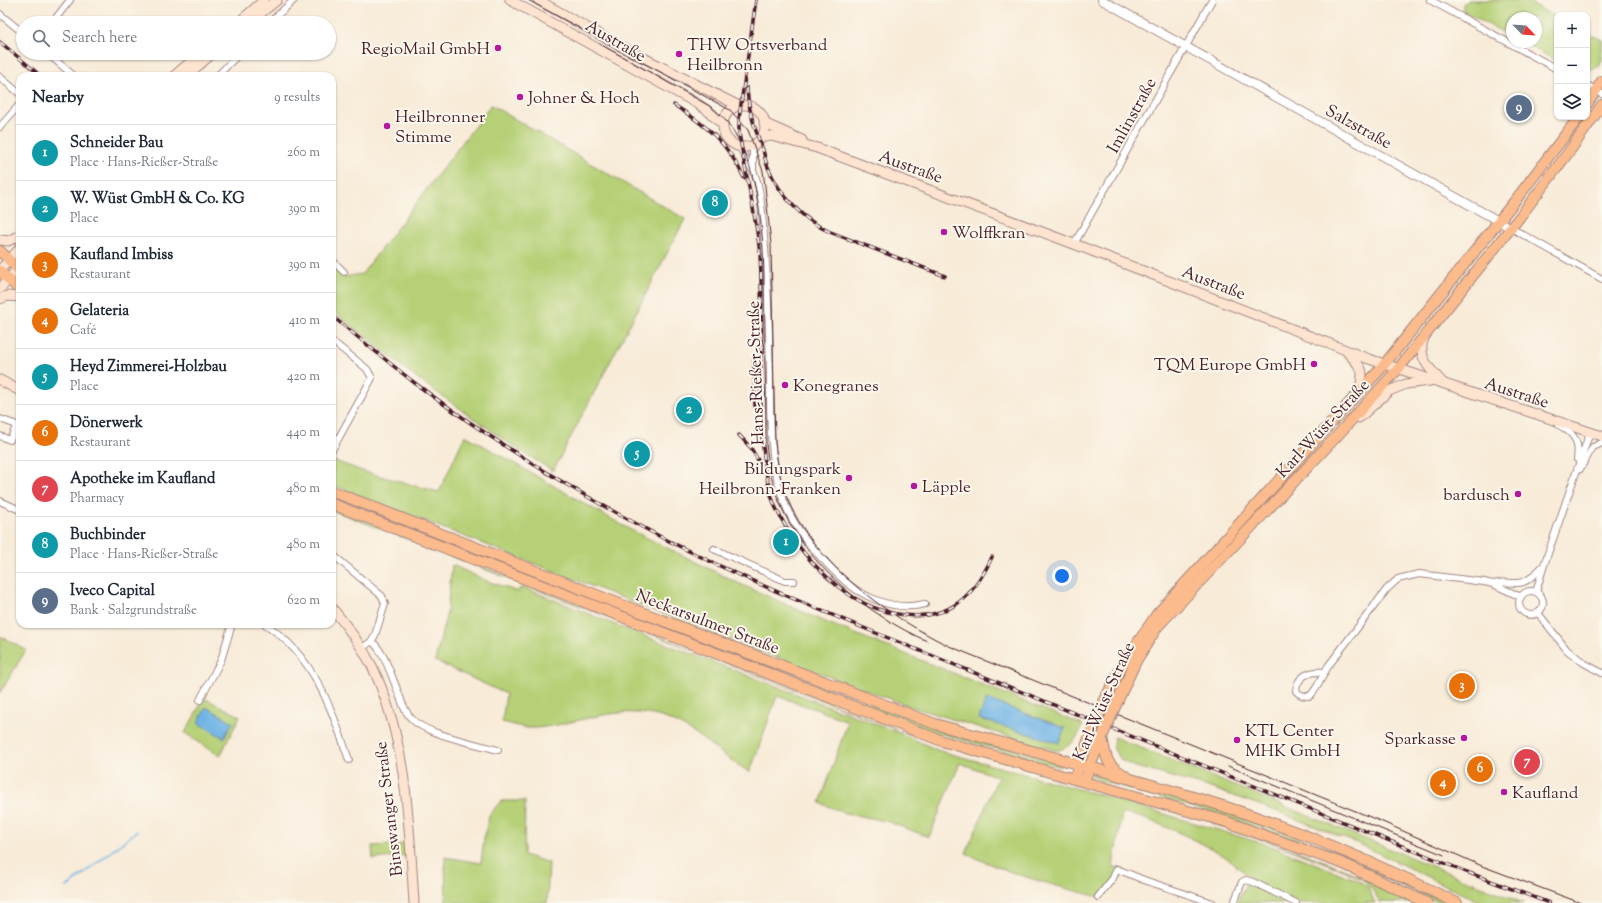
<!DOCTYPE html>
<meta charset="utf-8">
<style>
body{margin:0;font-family:"Sorts Mill Goudy",serif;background:#f6f6f7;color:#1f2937}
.controls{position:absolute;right:12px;top:12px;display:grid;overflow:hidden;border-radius:8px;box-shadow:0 1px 3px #0004}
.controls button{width:36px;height:36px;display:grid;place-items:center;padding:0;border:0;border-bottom:1px solid #e0e1e3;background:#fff;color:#1f2937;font:20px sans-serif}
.compass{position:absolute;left:1506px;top:12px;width:36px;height:36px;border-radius:50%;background:#fff;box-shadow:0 1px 3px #0004;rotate:115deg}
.you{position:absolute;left:1062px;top:576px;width:14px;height:14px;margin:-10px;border:3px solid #fff;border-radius:50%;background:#1a73e8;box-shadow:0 0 0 6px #1a73e833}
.badge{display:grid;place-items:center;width:26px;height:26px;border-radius:50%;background:#ea580c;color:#fff;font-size:13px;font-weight:700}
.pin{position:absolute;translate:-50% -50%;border:2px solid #fff;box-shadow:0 1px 4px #0006}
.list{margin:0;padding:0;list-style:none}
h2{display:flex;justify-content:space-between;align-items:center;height:52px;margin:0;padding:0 16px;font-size:17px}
h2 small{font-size:13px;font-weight:400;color:#747a83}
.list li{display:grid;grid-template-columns:26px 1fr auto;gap:12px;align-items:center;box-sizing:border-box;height:56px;padding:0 16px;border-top:1px solid #e0e1e3}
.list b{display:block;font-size:15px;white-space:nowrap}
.list p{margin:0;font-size:13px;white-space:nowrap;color:#747a83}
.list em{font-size:13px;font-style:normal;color:#747a83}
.icon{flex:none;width:22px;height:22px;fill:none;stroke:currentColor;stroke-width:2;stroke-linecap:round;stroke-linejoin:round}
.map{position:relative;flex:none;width:1602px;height:903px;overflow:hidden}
.search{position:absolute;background:#fff;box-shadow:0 1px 3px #0004;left:16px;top:16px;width:320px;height:44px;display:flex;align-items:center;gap:10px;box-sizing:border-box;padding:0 14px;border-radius:22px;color:#747a83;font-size:15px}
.panel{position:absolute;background:#fff;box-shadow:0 1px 3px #0004;left:16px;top:72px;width:320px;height:556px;border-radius:12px}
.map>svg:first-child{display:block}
.green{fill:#b5d076;stroke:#807850}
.water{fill:#6fb4e5;stroke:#5c6a88}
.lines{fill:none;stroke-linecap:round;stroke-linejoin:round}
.stream{stroke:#6fb4e5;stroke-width:2}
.minor-casing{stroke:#a18582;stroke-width:8}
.tertiary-casing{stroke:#a18582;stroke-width:10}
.secondary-casing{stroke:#a18582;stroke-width:11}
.primary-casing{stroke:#a18582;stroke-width:12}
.trunk-casing{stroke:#a18582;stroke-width:12}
.minor{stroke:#fff;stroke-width:6}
.tertiary{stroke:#fff;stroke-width:8}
.secondary{stroke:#fde4d1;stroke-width:9}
.primary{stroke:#fbbb8c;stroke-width:10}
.trunk{stroke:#fbbb8c;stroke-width:10}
.tram{stroke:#4a1f2b;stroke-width:1}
.rail-casing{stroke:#4a1f2b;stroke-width:3.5}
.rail{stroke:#fbf7ec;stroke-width:2;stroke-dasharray:6;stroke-linecap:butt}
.primary-bridge-casing{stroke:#a18582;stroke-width:12;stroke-linecap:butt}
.primary-bridge{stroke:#fbbb8c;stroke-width:10}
.poi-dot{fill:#b5179e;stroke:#fbf7ec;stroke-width:1.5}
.labels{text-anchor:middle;stroke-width:4;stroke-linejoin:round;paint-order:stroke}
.street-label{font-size:17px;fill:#4a1f2b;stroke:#fbf7ec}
.poi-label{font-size:17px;fill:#4a1f2b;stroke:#fbf7ec;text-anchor:start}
</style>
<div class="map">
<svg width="1602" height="903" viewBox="0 0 1602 903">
<rect width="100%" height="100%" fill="#fbf7ec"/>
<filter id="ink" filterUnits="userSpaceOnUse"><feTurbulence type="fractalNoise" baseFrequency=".025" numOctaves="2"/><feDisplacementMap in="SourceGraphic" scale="8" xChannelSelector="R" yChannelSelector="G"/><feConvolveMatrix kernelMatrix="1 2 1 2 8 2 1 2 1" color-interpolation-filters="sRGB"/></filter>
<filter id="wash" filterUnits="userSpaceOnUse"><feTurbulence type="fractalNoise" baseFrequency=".012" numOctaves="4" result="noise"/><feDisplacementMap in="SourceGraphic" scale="16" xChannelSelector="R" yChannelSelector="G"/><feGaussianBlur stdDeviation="0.9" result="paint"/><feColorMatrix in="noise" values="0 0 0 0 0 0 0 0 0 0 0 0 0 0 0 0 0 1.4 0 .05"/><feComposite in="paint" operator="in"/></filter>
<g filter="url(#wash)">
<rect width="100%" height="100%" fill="#f8ebd8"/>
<g class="green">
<polygon points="1468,0 1525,0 1557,18 1557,61 1522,42 1536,42 1536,18 1512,18 1512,37 1463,11 1463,4"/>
<polygon points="1587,33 1602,40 1602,60 1599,66 1587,71"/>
<polygon points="491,105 685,219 553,471 513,446 414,376 332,310 332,263 338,268 343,277 362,274"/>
<path d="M465,435L629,529L738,583L823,621L1083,725C1076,740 1073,745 1057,751L912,707L743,645L332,485V460L365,472L439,492Z"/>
<polygon points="332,497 822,687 885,710 1061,764 1060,767 920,728 332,500"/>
<polygon points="332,508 915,736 332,510"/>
<path d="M452,565L487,581L518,592L520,588H525L611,623L904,735L940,751L1101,795L1268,845L1357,880L1367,886L1375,903H1236L1250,878C1243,872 1235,864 1227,858C1211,846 1141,813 1122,814L1113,866L1124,870L1122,877L1110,887L1103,898C1057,886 1009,875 966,853L998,777L960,763L929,837L886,821L845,813L820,803L848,721L818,710L777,696L750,772C718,755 690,722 653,715C610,706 576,725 535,728C525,729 512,724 502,722L506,694L435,661L447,612Z"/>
<polygon points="0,636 26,650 0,693"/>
<polygon points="204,698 240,716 220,756 185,733"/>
<polygon points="1114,737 1523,903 1482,903 1357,843 1276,811 1205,786 1136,767 1122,761 1114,750 1113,743"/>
<path d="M1092,773C1155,790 1217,808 1278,830C1336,852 1392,877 1448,903H1440C1373,871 1305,843 1235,820C1190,805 1145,793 1100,781L1091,775Z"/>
<polygon points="501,801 525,801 524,855 549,863 547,903 446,903 445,857 481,863 484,838 489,815"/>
<polygon points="1212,823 1223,824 1332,864 1372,882 1413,903 1380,902 1372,889 1364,880 1344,870 1278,845"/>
<polygon points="405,844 406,856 373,859 372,846"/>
</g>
<g class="water">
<polygon points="986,699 1065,728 1059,743 979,719"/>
<polygon points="206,707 233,722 224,738 198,723"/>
</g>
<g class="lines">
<polyline class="stream" points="67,887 137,831"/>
</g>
</g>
<g filter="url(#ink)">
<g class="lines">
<defs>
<g id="minor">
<polyline points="1430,0 1557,69"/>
<polyline points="0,14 23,33"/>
<polyline points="52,23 70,0"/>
<polyline points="269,23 294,0"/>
<polyline points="47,53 74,76"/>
<polyline points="217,76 240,53"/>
<polyline points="0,77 20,94"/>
<polyline points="1587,85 1602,94"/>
<polyline points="0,127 20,104"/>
<path d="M738,146C745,153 745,160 750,166C761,182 761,206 763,225C768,274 769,324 770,373C770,415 769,456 782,496C792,527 815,552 837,574C860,597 893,612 925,604"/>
<polyline points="753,169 753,150 755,144"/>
<polyline points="1511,228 1602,279"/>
<polyline points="1074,244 1212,0"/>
<polyline points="332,260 344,272"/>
<polyline points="332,341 367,369 372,378 332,450"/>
<polyline points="0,419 17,425 10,440 0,436"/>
<path d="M1559,425C1574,433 1580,442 1577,459"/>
<polyline points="1580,469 1593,447 1602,443"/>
<polyline points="0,501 20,510"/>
<polyline points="714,549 785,581 794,581"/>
<polyline points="332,554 382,596 385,604 375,635 372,641 362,648"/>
<path d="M1493,584C1502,581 1506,583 1516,583C1527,584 1535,574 1543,566"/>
<circle cx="1531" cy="603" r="12"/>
<polyline points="1536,592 1544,565 1590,432"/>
<polyline points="1538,613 1567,650 1584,663 1602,673"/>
<path d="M265,624C314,656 331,707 349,760"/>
<path d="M372,641C385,654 390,672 397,689C401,699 404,712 412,719C425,734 477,744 498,750"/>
<path d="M1324,672C1311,671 1297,675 1296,691C1300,696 1304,696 1310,696C1319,687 1322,675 1329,665L1387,589L1398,579L1419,574L1484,582L1493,584L1521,597"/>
<polyline points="200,700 221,660 232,624"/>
<polyline points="1098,897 1113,878 1117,869 1144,880 1213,903"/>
<polyline points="1234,903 1242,882 1246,880 1253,882 1296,903"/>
</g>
<polyline id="tertiary" points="1102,0 1511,228"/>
<g id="secondary">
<polyline points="510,0 698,104 708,111 723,125"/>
<polyline points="538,0 618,45 739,106"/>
<polyline points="238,23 264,0"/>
<polyline points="249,23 277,0"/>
<polyline points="174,76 201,53"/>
<polyline points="186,76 213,53"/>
<circle cx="744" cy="126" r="21"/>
<polyline points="764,123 802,140"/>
<polyline points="762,137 771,136 817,148 1074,244 1369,359 1602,436"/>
<polyline points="0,240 8,241 20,235"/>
<polyline points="0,270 20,248"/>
<polyline points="0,289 20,266"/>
<polyline points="0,299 7,296 20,297"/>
<path d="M1424,338C1423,341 1421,346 1422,350C1422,363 1435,374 1443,383"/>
<path d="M1347,352C1363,369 1365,369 1359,393"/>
<polyline points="0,380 20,391"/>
<polyline points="1359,418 1389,391 1406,384 1430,381"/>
<path d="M332,608C347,626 361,645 372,666C407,739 409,823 414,903"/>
</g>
<g id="primary">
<polyline points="1587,104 1602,81"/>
<polyline points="0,251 20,271"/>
<polyline points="0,271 20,290"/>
<polyline points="332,491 612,601 935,724 1085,766"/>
<polyline points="332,504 942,741 1074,779 1091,733"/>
<polyline points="1107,695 1122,666 1157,614 1384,365 1514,202 1579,117"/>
<polyline points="1118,700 1136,661 1157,627 1335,438 1398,369 1522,214 1568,153 1602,105"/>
<path d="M1102,737C1107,762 1105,763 1127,777"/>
<polyline points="1084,781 1102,737"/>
</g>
<g id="trunk">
<path d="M1090,767C1142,783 1195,796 1247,814C1319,839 1389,869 1457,903"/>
<polyline points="1074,779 1224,821 1344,864 1427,903"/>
</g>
</defs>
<use href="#minor" class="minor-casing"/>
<use href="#tertiary" class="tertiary-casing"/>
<use href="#secondary" class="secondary-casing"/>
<use href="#primary" class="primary-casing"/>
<use href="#trunk" class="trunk-casing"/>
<use href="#minor" class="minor"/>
<use href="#tertiary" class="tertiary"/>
<use href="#secondary" class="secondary"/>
<use href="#primary" class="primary"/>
<use href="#trunk" class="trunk"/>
<g class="tram">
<path d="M528,0L730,110L748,130L763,171L765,186L771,244L775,443C777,460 780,480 786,496C814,564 886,615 949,646L1385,823L1482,866L1581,903"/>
<path d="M600,44L713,108C769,154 764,264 764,330C765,368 766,405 766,443C768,462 771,481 778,499C802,561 867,615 927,641"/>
<polyline points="1228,766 1444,855"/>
</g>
<defs>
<g id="rail">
<path d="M756,0L740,111C739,117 739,123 739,129C739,138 742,147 743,156C749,189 757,222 760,255C764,315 758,375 762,435C764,458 766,484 775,506C787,532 805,557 826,576C848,597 874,612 905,615C950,620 974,596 992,557"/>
<polyline points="0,42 41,76"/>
<path d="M747,88C748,109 755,130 763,150C765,156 765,162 768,167C779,195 803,220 830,232L945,276"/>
<path d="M674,105C706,125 728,143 744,178"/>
<path d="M332,316C360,339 388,362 416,384C485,435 558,482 633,522C711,565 793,599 876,633L1464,871L1549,903"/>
<polyline points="754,358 755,406"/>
<polyline points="739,435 751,448 763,469"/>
</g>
</defs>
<use href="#rail" class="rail-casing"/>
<use href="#rail" class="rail"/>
<defs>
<g id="primary-bridge">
<polyline points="1091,733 1107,695"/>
<polyline points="1102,737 1118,700"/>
</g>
</defs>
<use href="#primary-bridge" class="primary-bridge-casing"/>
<use href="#primary-bridge" class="primary-bridge"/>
</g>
</g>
<g class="poi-dot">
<circle cx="498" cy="48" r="4"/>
<circle cx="679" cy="54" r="4"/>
<circle cx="520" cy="97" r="4"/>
<circle cx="387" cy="126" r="4"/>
<circle cx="944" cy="232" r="4"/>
<circle cx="1314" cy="364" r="4"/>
<circle cx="785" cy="385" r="4"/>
<circle cx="849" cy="478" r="4"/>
<circle cx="914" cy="486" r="4"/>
<circle cx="1518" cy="494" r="4"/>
<circle cx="1464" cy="738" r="4"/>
<circle cx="1237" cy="740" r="4"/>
<circle cx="1504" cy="792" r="4"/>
</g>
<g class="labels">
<g class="street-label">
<text transform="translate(616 40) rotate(30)" y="6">Austraße</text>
<text transform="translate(1131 115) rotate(-61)" y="6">Imlinstraße</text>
<text transform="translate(1359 126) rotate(29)" y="6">Salzstraße</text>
<text transform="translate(911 166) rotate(20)" y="6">Austraße</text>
<text transform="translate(1214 282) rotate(21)" y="6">Austraße</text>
<text transform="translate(755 373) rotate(-92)" y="6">Hans-Rießer-Straße</text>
<text transform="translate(1517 392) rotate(18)" y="6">Austraße</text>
<text transform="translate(1322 428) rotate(-47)" y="6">Karl-Wüst-Straße</text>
<text transform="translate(708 621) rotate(21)" y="6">Neckarsulmer Straße</text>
<text transform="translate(1103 701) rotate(-66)" y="6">Karl-Wüst-Straße</text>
<text transform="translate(388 809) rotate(-97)" y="6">Binswanger Straße</text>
</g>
<g class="poi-label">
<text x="687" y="50">THW Ortsverband<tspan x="687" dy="20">Heilbronn</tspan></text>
<text x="490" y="54" text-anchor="end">RegioMail GmbH</text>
<text x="528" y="103">Johner &amp; Hoch</text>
<text x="395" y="122">Heilbronner<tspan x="395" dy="20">Stimme</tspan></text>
<text x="952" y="238">Wolffkran</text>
<text x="1306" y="370" text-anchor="end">TQM Europe GmbH</text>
<text x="793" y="391">Konegranes</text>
<text x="841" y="474" text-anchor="end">Bildungspark<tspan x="841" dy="20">Heilbronn-Franken</tspan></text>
<text x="922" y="492">Läpple</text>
<text x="1510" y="500" text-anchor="end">bardusch</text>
<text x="1245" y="736">KTL Center<tspan x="1245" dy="20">MHK GmbH</tspan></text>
<text x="1456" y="744" text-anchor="end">Sparkasse</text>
<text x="1512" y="798">Kaufland</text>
</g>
</g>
</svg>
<div class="controls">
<button>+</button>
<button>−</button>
<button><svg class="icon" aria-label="layers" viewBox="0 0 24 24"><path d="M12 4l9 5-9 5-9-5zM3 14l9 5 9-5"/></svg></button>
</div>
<svg class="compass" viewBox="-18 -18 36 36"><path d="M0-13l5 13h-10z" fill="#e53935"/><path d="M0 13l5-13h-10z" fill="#747a83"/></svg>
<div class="you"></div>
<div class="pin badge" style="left:786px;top:542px;background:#0f9aa8">1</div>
<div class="pin badge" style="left:689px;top:410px;background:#0f9aa8">2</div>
<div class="pin badge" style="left:1462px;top:686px;background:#e8710a">3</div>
<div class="pin badge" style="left:1443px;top:783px;background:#e8710a">4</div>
<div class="pin badge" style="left:637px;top:454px;background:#0f9aa8">5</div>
<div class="pin badge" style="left:1480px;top:769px;background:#e8710a">6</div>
<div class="pin badge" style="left:1527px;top:762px;background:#e0444e">7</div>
<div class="pin badge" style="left:715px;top:203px;background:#0f9aa8">8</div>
<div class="pin badge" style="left:1519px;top:108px;background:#5c6f8a">9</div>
<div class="search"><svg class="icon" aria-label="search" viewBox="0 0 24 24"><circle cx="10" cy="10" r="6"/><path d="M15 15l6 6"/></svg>Search here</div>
<section class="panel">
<h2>Nearby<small>9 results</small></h2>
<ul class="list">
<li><span class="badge" style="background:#0f9aa8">1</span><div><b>Schneider Bau</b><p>Place · Hans-Rießer-Straße</p></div><em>260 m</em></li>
<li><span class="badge" style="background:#0f9aa8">2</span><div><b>W. Wüst GmbH &amp; Co. KG</b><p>Place</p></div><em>390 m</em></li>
<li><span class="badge" style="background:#e8710a">3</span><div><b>Kaufland Imbiss</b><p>Restaurant</p></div><em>390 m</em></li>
<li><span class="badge" style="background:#e8710a">4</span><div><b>Gelateria</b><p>Café</p></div><em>410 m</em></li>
<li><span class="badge" style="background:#0f9aa8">5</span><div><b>Heyd Zimmerei-Holzbau</b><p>Place</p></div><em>420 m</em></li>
<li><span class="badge" style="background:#e8710a">6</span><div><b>Dönerwerk</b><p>Restaurant</p></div><em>440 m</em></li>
<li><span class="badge" style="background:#e0444e">7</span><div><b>Apotheke im Kaufland</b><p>Pharmacy</p></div><em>480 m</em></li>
<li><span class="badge" style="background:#0f9aa8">8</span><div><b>Buchbinder</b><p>Place · Hans-Rießer-Straße</p></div><em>480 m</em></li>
<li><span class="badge" style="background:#5c6f8a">9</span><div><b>Iveco Capital</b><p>Bank · Salzgrundstraße</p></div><em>620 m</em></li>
</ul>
</section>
</div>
